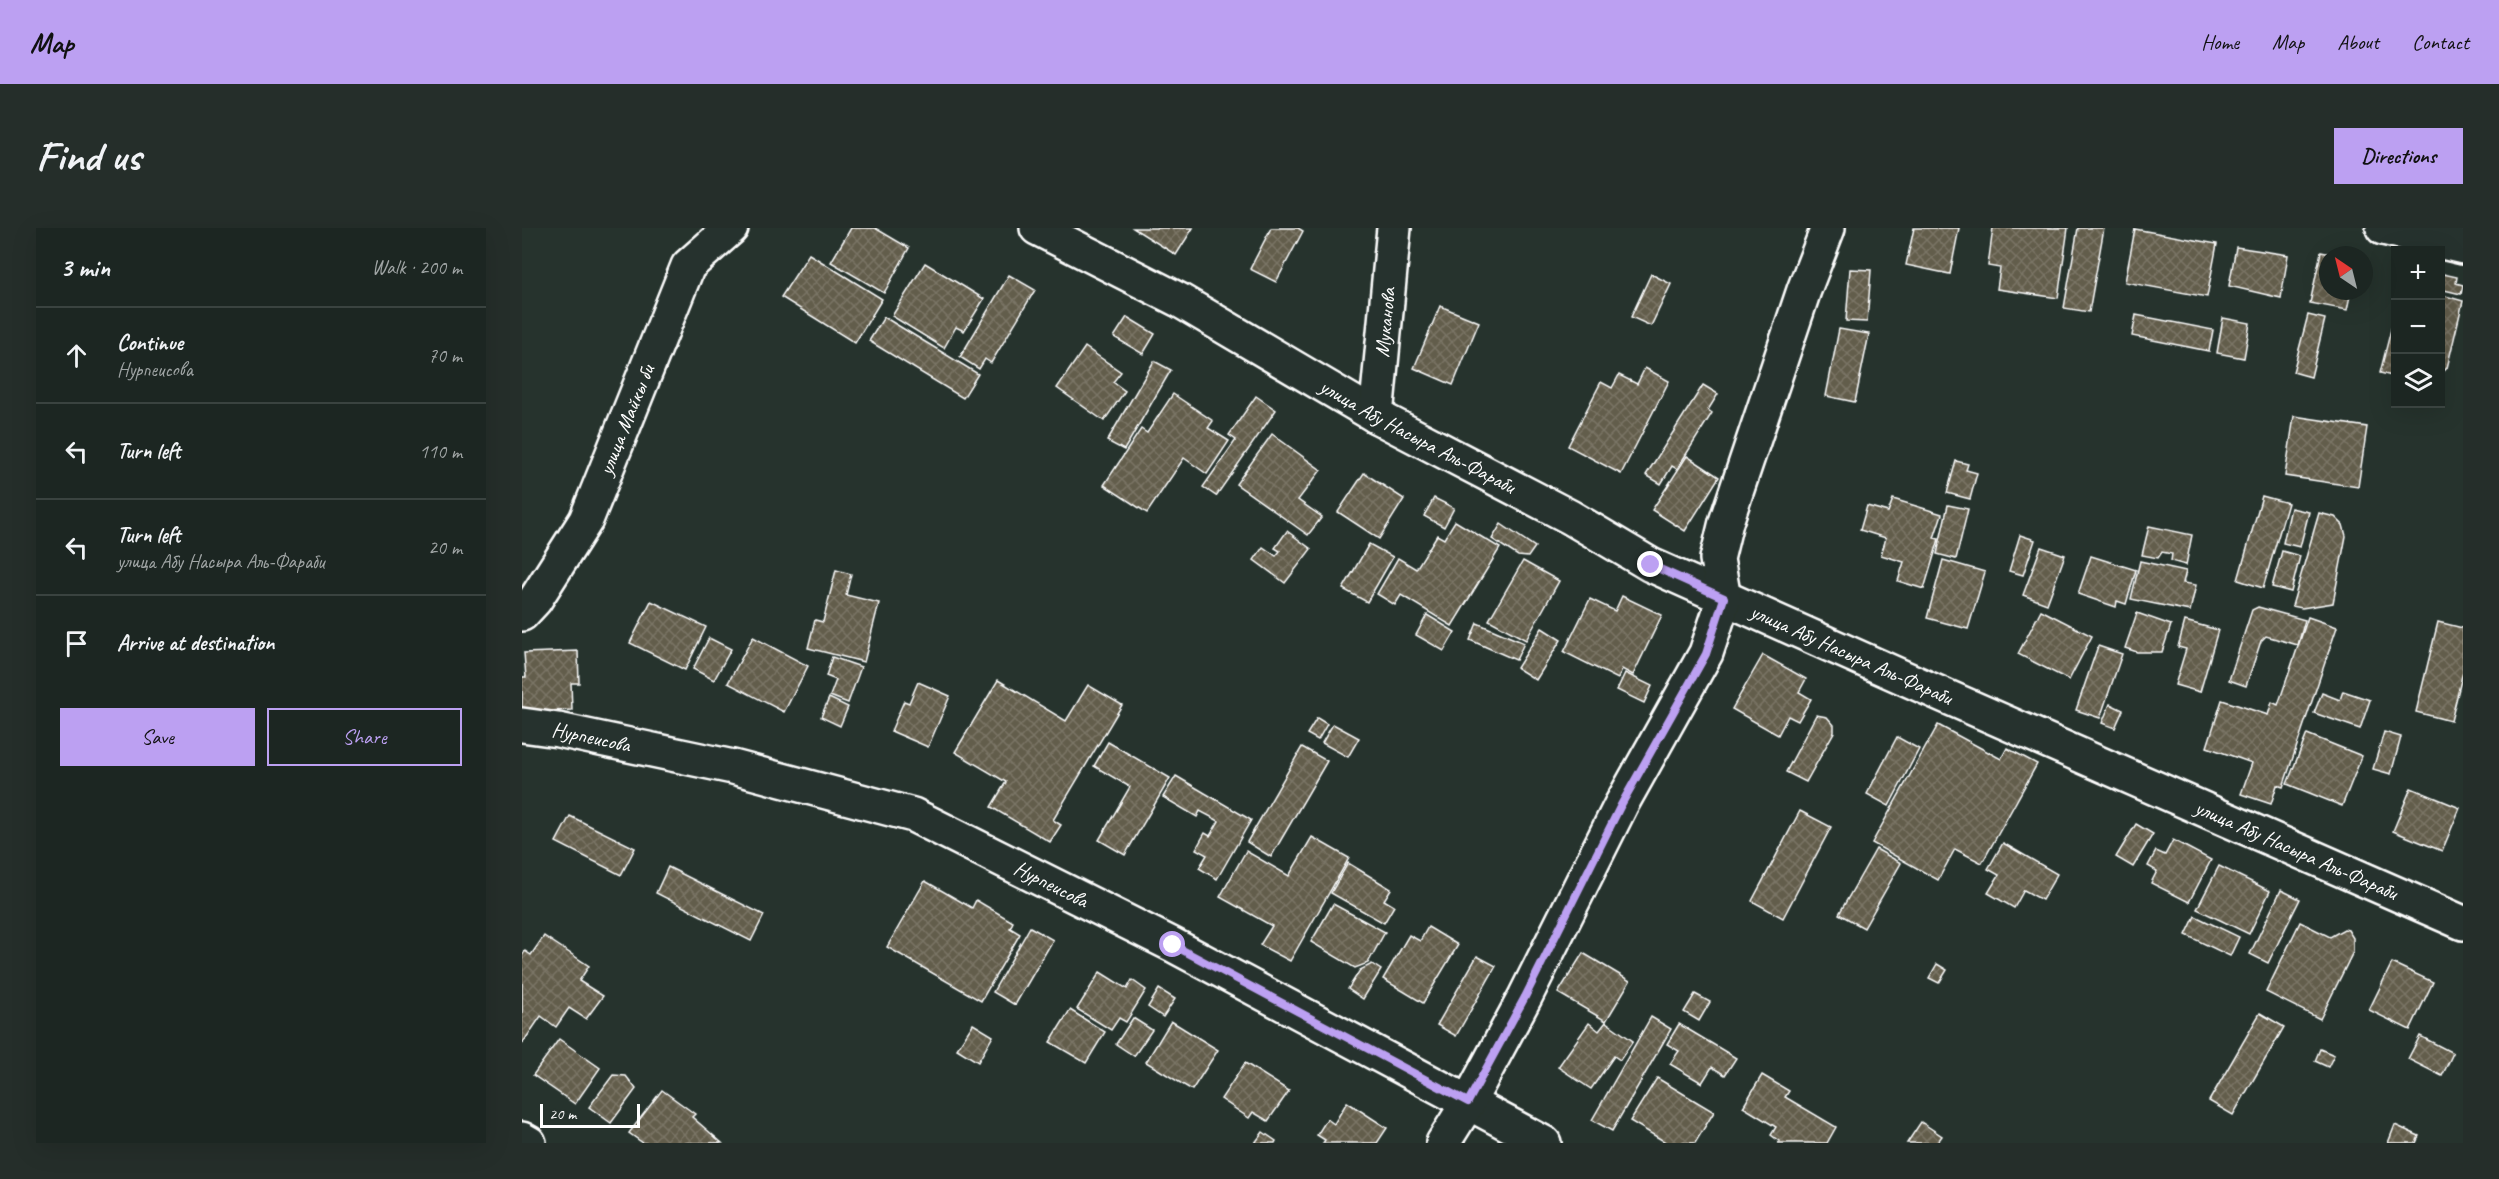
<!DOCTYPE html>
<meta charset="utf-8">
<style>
body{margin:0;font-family:Caveat,sans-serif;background:#252e2a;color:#f1f3f6}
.controls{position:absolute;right:18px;top:18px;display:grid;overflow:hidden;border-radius:0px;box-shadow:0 6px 24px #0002}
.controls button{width:54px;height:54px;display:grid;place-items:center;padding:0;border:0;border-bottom:2px solid #3a4340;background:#1c2622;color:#f1f3f6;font:30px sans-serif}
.compass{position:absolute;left:1797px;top:18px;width:54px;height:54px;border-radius:50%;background:#1c2622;box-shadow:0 6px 24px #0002;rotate:325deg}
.scale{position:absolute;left:18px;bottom:15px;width:100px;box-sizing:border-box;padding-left:6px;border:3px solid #fff;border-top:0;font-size:16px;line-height:21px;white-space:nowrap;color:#fff;-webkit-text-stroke:4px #26332d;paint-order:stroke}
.stop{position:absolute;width:18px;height:18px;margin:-14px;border:4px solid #bca0f2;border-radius:50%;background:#fff}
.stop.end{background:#bca0f2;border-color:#fff;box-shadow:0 2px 6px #0008}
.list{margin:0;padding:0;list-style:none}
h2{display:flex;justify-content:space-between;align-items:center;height:78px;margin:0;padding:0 24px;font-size:26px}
h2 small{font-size:20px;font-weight:400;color:#a0a5a5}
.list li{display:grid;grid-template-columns:39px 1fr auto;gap:18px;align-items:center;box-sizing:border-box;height:96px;padding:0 24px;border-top:2px solid #3a4340}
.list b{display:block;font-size:22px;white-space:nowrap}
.list p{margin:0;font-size:20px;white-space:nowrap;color:#a0a5a5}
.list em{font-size:20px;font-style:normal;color:#a0a5a5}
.actions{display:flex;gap:12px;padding:18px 24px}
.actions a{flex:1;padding:14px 0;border:2px solid #bca0f2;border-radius:0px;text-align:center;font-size:21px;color:#bca0f2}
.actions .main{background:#bca0f2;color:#111}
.icon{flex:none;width:33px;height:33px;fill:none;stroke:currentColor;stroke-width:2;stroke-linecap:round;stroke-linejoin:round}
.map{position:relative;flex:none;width:1941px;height:915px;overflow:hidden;border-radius:0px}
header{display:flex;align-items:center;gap:36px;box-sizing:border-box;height:84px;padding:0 30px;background:#bca0f2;color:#111}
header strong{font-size:28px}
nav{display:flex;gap:33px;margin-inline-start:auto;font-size:21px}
.intro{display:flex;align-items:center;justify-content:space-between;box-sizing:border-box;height:144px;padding:0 36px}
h1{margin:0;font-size:42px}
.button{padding:15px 27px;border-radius:0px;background:#bca0f2;color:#111;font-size:21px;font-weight:700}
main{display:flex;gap:36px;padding:0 36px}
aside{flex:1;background:#1c2622;border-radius:0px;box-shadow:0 6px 24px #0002}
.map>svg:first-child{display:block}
.building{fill:url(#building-cross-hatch);stroke:#fff;stroke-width:1.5}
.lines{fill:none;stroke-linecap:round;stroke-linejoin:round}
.minor-casing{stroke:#fff;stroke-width:38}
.minor{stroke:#26332d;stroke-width:33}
.route{stroke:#bca0f2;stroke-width:8}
.labels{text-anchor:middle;stroke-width:6;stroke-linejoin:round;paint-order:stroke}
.street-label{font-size:21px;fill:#fff;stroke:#26332d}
</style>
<header>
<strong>Map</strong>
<nav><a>Home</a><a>Map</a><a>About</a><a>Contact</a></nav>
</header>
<div class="intro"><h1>Find us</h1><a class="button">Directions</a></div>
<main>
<aside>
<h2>3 min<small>Walk · 200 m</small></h2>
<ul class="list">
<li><svg class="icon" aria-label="ahead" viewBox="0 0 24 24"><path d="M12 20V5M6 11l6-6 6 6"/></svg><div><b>Continue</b><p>Нурпеисова</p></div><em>70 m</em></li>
<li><svg class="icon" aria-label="left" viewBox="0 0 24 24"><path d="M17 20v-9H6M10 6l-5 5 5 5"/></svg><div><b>Turn left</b></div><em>110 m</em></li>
<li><svg class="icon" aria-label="left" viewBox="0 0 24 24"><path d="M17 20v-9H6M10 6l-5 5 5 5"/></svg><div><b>Turn left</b><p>улица Абу Насыра Аль-Фараби</p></div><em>20 m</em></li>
<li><svg class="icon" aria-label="arrive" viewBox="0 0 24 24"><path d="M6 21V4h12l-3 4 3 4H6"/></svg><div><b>Arrive at destination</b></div></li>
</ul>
<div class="actions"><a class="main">Save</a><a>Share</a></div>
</aside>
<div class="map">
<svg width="1941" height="915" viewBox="0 0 1941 915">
<defs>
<pattern id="building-cross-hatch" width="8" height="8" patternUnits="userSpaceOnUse" patternTransform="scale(1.5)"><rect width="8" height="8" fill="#625d4b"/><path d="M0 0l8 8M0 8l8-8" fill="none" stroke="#7a7566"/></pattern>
</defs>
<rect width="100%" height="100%" fill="#26332d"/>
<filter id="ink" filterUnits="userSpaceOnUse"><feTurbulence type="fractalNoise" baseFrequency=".0167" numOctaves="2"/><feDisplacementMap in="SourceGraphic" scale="12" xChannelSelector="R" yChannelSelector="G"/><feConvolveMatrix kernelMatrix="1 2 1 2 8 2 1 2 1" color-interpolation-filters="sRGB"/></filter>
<g filter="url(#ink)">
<g class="building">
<polygon points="329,0 353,0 387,20 362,65 309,34"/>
<polygon points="611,0 671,0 654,27"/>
<polygon points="749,0 776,0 781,3 754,54 728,41"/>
<polygon points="1392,0 1437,0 1428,46 1384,37"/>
<polygon points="1471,0 1546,0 1536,70 1475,61 1478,40 1466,38"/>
<polygon points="1556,0 1582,0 1567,84 1542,80"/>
<polygon points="1613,1 1695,16 1685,69 1603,54"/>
<polygon points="1714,19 1766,27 1759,70 1707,58"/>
<polygon points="1799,24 1814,27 1806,27 1806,63 1829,63 1825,82 1788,75"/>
<polygon points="287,26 360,71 333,115 259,69"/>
<polygon points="403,35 462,71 442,103 434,99 422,120 370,88"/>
<polygon points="1328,41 1349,42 1345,94 1324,93"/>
<polygon points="1129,46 1149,56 1129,98 1109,89"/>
<polygon points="1921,46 1935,49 1934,55 1941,57 1939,66 1918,61"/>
<polygon points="487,47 513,62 469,135 463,131 457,141 438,129"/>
<polygon points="1920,67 1941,73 1925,140 1918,147"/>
<polygon points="918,78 957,94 931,157 892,140"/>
<polygon points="1874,82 1874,149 1858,145"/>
<polygon points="1614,87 1691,102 1687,123 1610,108"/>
<polygon points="1786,87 1803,91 1789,149 1771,144"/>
<polygon points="362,89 456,146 441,170 347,113"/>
<polygon points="605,89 633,106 621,126 592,109"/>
<polygon points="1701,90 1728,95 1722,130 1695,125"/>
<polygon points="1317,101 1347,106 1333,174 1304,168"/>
<polygon points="563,119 599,144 591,154 603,163 582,193 535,160"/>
<polygon points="632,133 649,142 602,222 585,213"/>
<polygon points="1123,140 1147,153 1099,246 1046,218 1079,154 1090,160 1097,147 1115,156"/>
<polygon points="1181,157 1196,166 1186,182 1190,185 1155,241 1150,238 1139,256 1124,247"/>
<polygon points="651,166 691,193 686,200 707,213 685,246 662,230 625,285 582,257 619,201 625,205"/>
<polygon points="734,168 754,182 694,268 681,259 714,212 707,207"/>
<polygon points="1772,188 1845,199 1836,259 1763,248"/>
<polygon points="750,206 799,242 776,272 800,289 786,307 714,256"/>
<polygon points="1165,228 1197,249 1163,303 1130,282"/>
<polygon points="1434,233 1446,236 1444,242 1455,245 1448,271 1425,265"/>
<polygon points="842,245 882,271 857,311 816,284"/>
<polygon points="1740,268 1766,275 1741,360 1716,352"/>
<polygon points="912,270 932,280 922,299 902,288"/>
<polygon points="1371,271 1420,286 1412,310 1417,311 1402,361 1376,353 1382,334 1359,327 1364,310 1338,302 1345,278 1366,284"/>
<polygon points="1426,277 1446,281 1434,331 1415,326"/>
<polygon points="1769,280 1787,284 1778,319 1761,315"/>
<polygon points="1797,285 1813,289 1821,297 1824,308 1811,375 1780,380 1770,378"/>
<polygon points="933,293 978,320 930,398 879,367 873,377 855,366 876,330 894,341 915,307 922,311"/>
<polygon points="979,296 1013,319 1006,329 996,328 970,311"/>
<polygon points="1627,298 1670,307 1664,337 1649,333 1650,326 1640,324 1636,330 1620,327"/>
<polygon points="765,303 789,321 763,355 732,332 741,319 754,328 758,323 753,320"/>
<polygon points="1498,307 1513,312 1501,347 1487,343"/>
<polygon points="847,316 871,329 845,374 821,361"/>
<polygon points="1519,319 1543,327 1525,376 1501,367"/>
<polygon points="1760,323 1778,328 1769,364 1750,359"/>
<polygon points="1569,328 1614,342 1604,376 1595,373 1594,379 1556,366"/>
<polygon points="1421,332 1463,344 1446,401 1405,390"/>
<polygon points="1001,333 1037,353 1004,412 967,392"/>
<polygon points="1618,333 1664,343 1661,355 1674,357 1668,383 1609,371"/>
<polygon points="314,342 329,346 324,367 357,375 342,434 286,420 293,392 301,394"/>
<polygon points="1100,368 1140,387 1111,447 1100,441 1096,451 1042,424 1068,371 1093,383"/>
<polygon points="129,373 184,399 163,442 108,415"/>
<polygon points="1736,379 1783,392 1776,417 1744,408 1739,413 1724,458 1707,452 1730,382"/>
<polygon points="1519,382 1570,408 1547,452 1496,426"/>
<polygon points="1615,385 1649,397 1640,424 1615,424 1603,420"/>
<polygon points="905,387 933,404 922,423 894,407"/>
<polygon points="1786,389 1815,399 1761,559 1755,557 1749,576 1719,566 1730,535 1685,519 1700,472 1746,487 1750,474 1756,477"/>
<polygon points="1663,393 1696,402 1678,464 1653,457 1664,421 1656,419"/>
<polygon points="1916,394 1941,400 1941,444 1929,493 1894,484"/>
<polygon points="955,395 1002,415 994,432 948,412"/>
<polygon points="1020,400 1039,412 1014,452 995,440"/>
<polygon points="231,409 286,438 262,484 206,455"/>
<polygon points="187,410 209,421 192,452 171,441"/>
<polygon points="1576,418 1600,426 1578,490 1554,482"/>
<polygon points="56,423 57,455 49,455 50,482 0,484 0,449 4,449 2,425"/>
<polygon points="1241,427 1284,451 1277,464 1289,471 1276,493 1266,488 1256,507 1210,481"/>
<polygon points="310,429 339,439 326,475 308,468 314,452 304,448"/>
<polygon points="1103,445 1130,458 1122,475 1095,462"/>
<polygon points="476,452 544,493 566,457 600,477 531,592 539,597 528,614 469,579 484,554 433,524"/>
<polygon points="396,454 428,468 406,519 369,503 382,473 387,475"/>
<polygon points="1821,463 1848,472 1838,501 1792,485 1800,465 1818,472"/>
<polygon points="307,470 326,479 318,498 299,489"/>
<polygon points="1588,476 1601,482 1593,500 1580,495"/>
<polygon points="1294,487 1305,489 1312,497 1312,504 1284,554 1264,544"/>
<polygon points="795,490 805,496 796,512 785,506"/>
<polygon points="811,496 837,510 826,529 800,515"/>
<polygon points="1416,497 1479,531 1485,520 1515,536 1460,635 1433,621 1416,652 1350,615"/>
<polygon points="1862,504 1879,509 1869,546 1851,541"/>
<polygon points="1785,506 1840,528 1820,578 1765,556"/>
<polygon points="1375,509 1397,521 1367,578 1345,566"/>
<polygon points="586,514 648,550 603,627 577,612 608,559 572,538"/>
<polygon points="780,519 805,533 749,629 725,614"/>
<polygon points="654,548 729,592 695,651 677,640 685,627 674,621 683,605 688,608 697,593 678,583 675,589 641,569"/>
<polygon points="1889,560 1938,580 1920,623 1871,603"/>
<polygon points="1278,583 1309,599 1261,690 1230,673"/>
<polygon points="48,588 113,620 99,647 34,614"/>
<polygon points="1614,596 1631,606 1611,639 1594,629"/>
<polygon points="790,609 827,630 768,733 738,717 750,698 698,669 724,623 767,648"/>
<polygon points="1651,612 1689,632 1667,674 1629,655 1635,643 1626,638 1634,623 1643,627"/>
<polygon points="1481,615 1535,646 1520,672 1502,662 1492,680 1466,665 1477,647 1466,641"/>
<polygon points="1354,621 1379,635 1342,700 1317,686"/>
<polygon points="826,635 869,661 862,672 872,678 862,695 809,665"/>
<polygon points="1697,638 1748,663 1727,706 1675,681"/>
<polygon points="146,639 242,687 229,713 134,665"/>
<polygon points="403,653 450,680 454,672 491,694 488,700 498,706 459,773 365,719"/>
<polygon points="1759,662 1778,671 1746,735 1728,726"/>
<polygon points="811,676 863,704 846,735 833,740 789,714"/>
<polygon points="1673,688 1717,709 1708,728 1664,707"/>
<polygon points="1778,694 1808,709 1822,701 1826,702 1831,710 1831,724 1798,791 1744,764"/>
<polygon points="508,699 531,712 493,777 471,764"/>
<polygon points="906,699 936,717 901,775 861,751 887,707 898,713"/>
<polygon points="22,708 67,738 57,753 81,768 64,791 47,780 34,799 19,788 0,816 0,728 3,723 9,727"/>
<polygon points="1061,725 1108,753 1084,793 1036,765"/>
<polygon points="955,728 974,738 934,808 915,797"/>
<polygon points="1870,735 1911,754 1888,802 1847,782"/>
<polygon points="850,736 859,742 841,771 826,761 838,742"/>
<polygon points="1415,736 1425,742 1417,755 1407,750"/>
<polygon points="578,744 605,761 610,752 624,762 604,794 597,790 589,802 555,781"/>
<polygon points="637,761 653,771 641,789 626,779"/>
<polygon points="1173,766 1188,774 1177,793 1162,784"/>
<polygon points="548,782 583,804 564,835 528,814"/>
<polygon points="1738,785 1762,799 1711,887 1687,873"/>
<polygon points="1129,789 1149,801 1090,903 1070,892"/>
<polygon points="611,790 630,802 612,828 594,816"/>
<polygon points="649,793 696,822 670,862 624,834"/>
<polygon points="1084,794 1111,813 1098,832 1092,828 1069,861 1036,839 1067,795 1077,803"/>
<polygon points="451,796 471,808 456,834 435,821"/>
<polygon points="1157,796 1214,830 1203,847 1190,839 1180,855 1148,836 1157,823 1145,816"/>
<polygon points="1898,808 1931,825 1920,848 1886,831"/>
<polygon points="37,811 78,840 53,876 11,847"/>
<polygon points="1798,821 1812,827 1806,839 1793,833"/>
<polygon points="723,835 767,863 746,893 731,884 727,890 699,871"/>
<polygon points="91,847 104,848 114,861 89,895 67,879"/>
<polygon points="1240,847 1267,863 1263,869 1314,899 1305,915 1256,915 1257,913 1249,907 1254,899 1221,879"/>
<polygon points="1135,850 1192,884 1173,915 1145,915 1108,893"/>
<polygon points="140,862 173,886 170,889 200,915 121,915 107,905"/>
<polygon points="825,874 865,900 855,915 801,915 803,912 795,907 805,891 812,896"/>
<polygon points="1399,894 1420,908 1415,915 1385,915"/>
<polygon points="1873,897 1897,908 1894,915 1866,915"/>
<polygon points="741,904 754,913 753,915 733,915"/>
</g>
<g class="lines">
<defs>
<g id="minor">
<path id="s1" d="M515,0L657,72L854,188L1048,289L1129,337L1405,460L1941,695"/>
<polyline points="1861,0 1941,19"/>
<path id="s2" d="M854,188L872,0"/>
<path id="s3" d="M0,386L13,372L64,292L166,38L209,0"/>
<path id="s4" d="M0,497L36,502L211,539L391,587L651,717L1022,915"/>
<polyline points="0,911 7,915"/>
<polyline points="921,915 946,875 1003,769 1099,577 1184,425 1202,371 1195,331 1204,294 1282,62 1306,0"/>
</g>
</defs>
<use href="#minor" class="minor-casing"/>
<use href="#minor" class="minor"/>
</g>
</g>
<g class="lines" filter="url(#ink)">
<polyline class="route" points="651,717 946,874 1003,769 1099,577 1184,426 1202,370 1129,337"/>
</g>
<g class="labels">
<g class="street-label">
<text dy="7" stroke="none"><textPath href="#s2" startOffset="94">Муканова</textPath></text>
<text dy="7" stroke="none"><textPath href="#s3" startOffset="222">улица Майкы би</textPath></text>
<text dy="7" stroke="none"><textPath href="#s1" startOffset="434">улица Абу Насыра Аль-Фараби</textPath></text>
<text dy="7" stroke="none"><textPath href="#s1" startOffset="920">улица Абу Насыра Аль-Фараби</textPath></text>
<text dy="7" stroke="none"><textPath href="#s4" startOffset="70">Нурпеисова</textPath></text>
<text dy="7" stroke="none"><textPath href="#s1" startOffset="1406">улица Абу Насыра Аль-Фараби</textPath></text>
<text dy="7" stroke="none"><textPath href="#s4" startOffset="556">Нурпеисова</textPath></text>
</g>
</g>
</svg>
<div class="controls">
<button>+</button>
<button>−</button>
<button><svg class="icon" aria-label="layers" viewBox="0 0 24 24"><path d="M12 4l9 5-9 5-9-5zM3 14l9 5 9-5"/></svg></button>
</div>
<svg class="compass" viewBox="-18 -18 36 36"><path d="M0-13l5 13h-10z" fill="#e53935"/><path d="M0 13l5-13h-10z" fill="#a0a5a5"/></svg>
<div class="scale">20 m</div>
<div class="stop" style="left:651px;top:717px"></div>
<div class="stop end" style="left:1129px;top:337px"></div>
</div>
</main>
